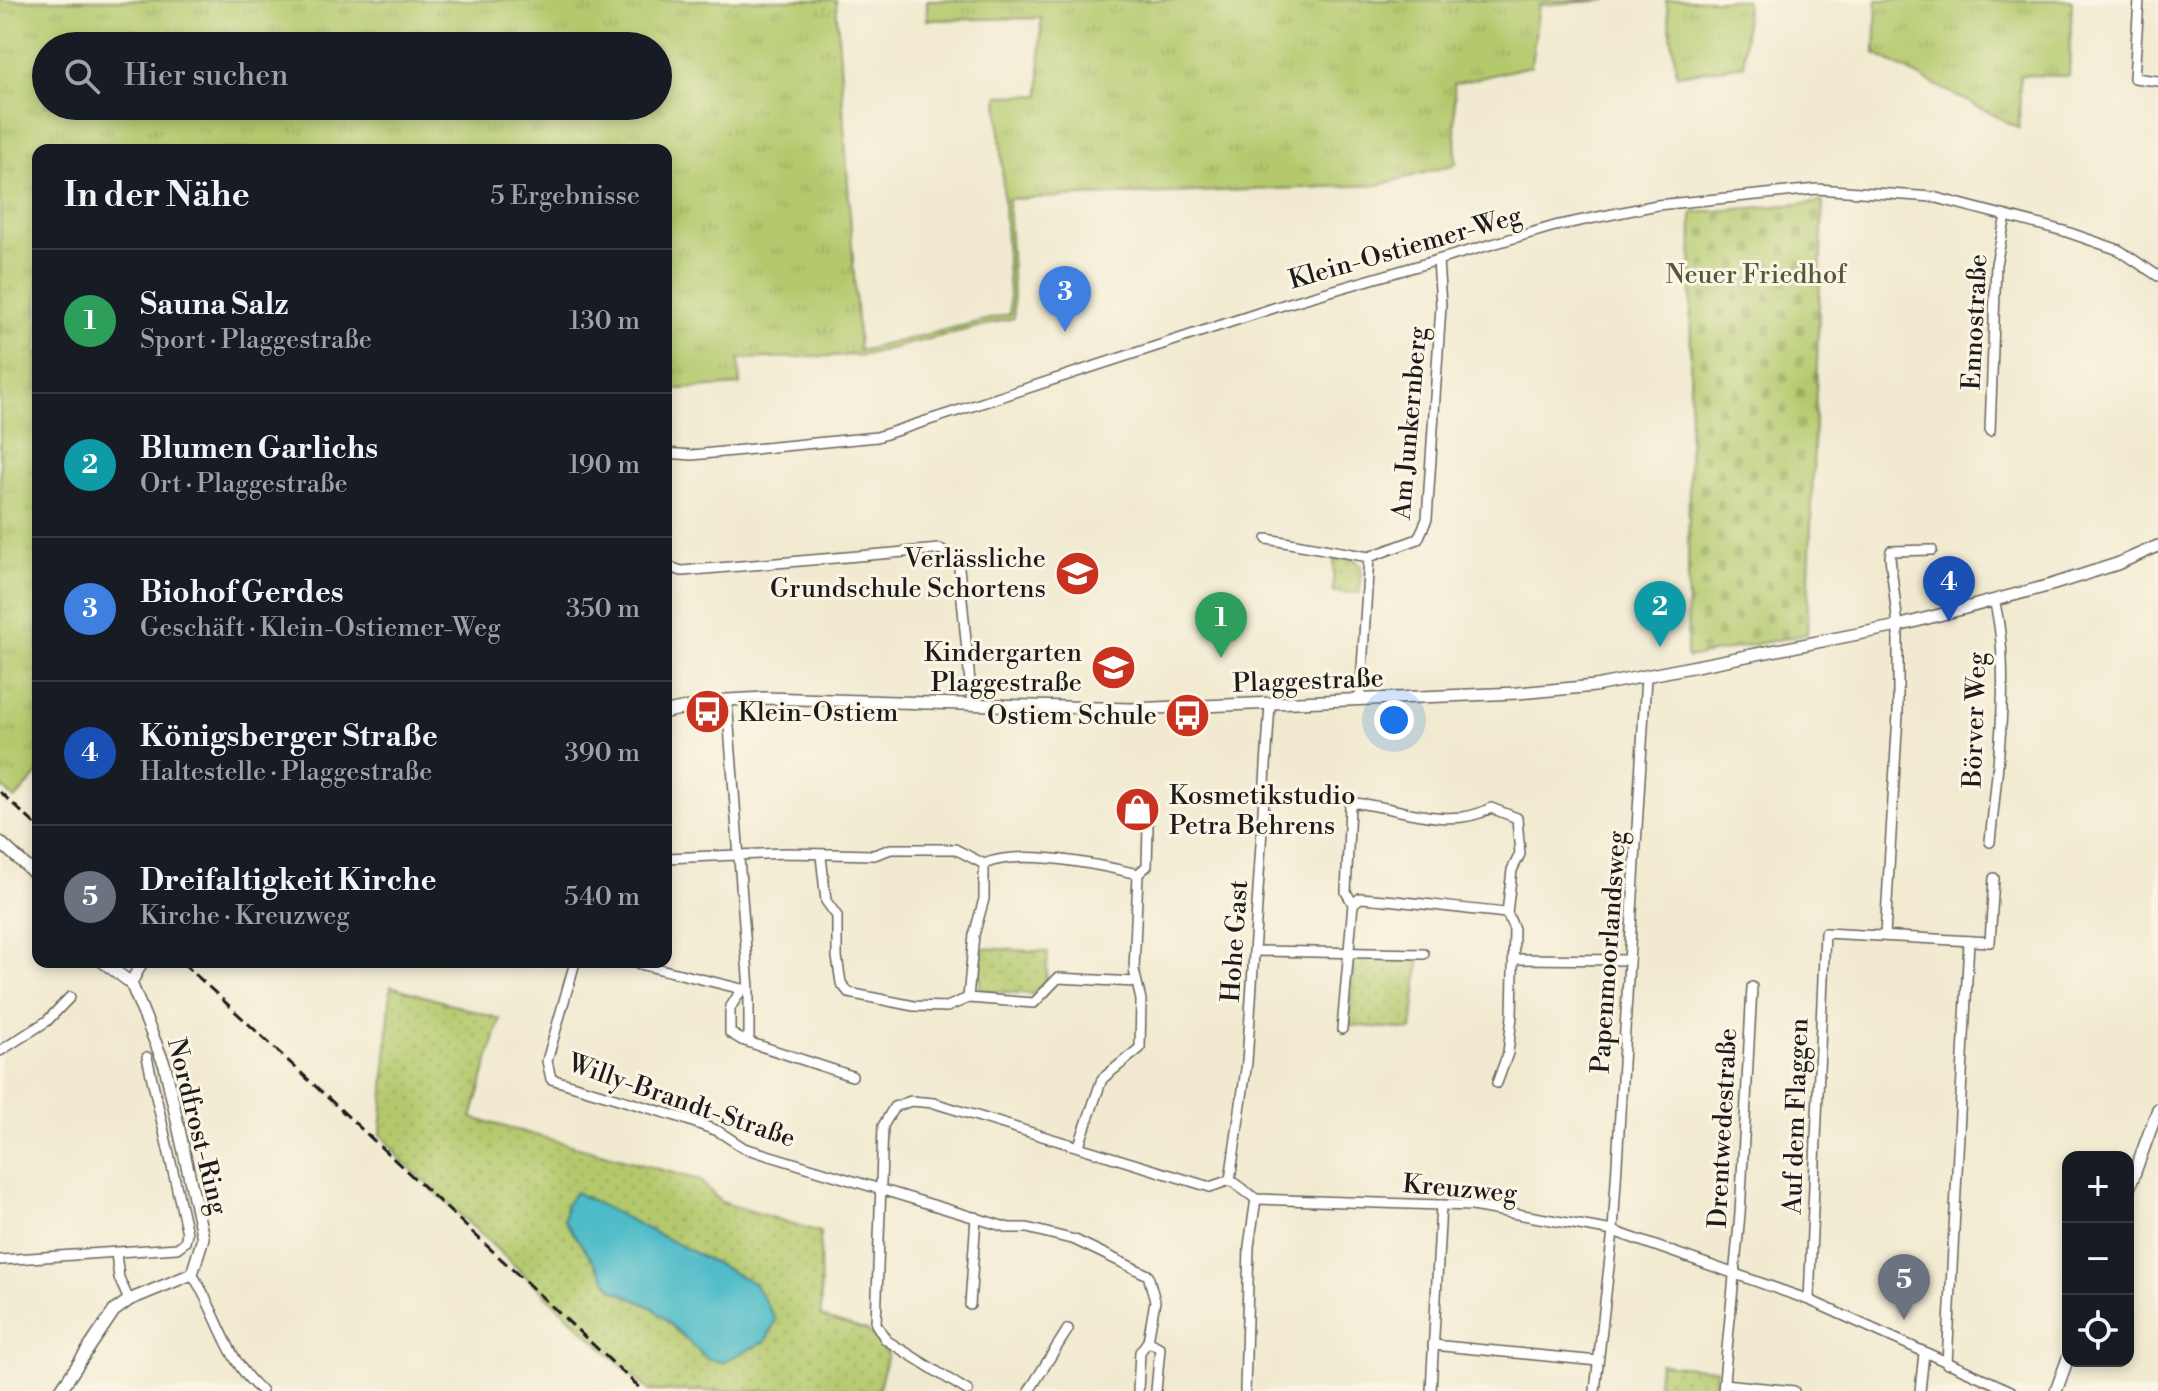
<!DOCTYPE html>
<html lang="de">
<meta charset="utf-8">
<style>
body{margin:0;font-family:"Libre Bodoni",serif;background:#20242c;color:#f1f3f6}
.controls{position:absolute;right:24px;bottom:24px;display:grid;overflow:hidden;border-radius:16px;box-shadow:0 4px 12px #0003}
.controls button{width:72px;height:72px;display:grid;place-items:center;padding:0;border:0;border-bottom:2px solid #363941;background:#171b24;color:#f1f3f6;font:40px sans-serif}
.you{position:absolute;left:1394px;top:720px;width:28px;height:28px;margin:-20px;border:6px solid #fff;border-radius:50%;background:#1a73e8;box-shadow:0 0 0 12px #1a73e833}
.badge{display:grid;place-items:center;width:52px;height:52px;border-radius:50%;background:#0f766e;color:#fff;font-size:26px;font-weight:700}
.pin{position:absolute;translate:-50% -66px;filter:drop-shadow(0 2px 4px #0008)}
.pin::after{content:'';position:absolute;top:42px;width:28px;height:24px;background:inherit;clip-path:polygon(0 0,100% 0,50% 100%)}
.list{margin:0;padding:0;list-style:none}
h2{display:flex;justify-content:space-between;align-items:center;height:104px;margin:0;padding:0 32px;font-size:34px}
h2 small{font-size:26px;font-weight:400;color:#9ea1a6}
.list li{display:grid;grid-template-columns:52px 1fr auto;gap:24px;align-items:center;box-sizing:border-box;height:144px;padding:0 32px;border-top:2px solid #363941}
.list b{display:block;font-size:30px;white-space:nowrap}
.list p{margin:0;font-size:26px;white-space:nowrap;color:#9ea1a6}
.list em{font-size:26px;font-style:normal;color:#9ea1a6}
.icon{flex:none;width:44px;height:44px;fill:none;stroke:currentColor;stroke-width:2;stroke-linecap:round;stroke-linejoin:round}
.map{position:relative;flex:none;width:2158px;height:1391px;overflow:hidden}
.search{position:absolute;background:#171b24;box-shadow:0 4px 12px #0003;left:32px;top:32px;width:640px;height:88px;display:flex;align-items:center;gap:20px;box-sizing:border-box;padding:0 28px;border-radius:44px;color:#9ea1a6;font-size:30px}
.panel{position:absolute;background:#171b24;box-shadow:0 4px 12px #0003;left:32px;top:144px;width:640px;height:824px;border-radius:16px}
.map>svg:first-child{display:block}
.grass{fill:url(#grass-tufts);stroke:#687244;stroke-width:2;fill-rule:evenodd}
.cemetery{fill:url(#cemetery-stones);stroke:#687244;stroke-width:2}
.park{fill:url(#park-dots);stroke:#687244;stroke-width:2}
.water{fill:#4ebbc8;stroke:#356c72;stroke-width:2}
.lines{fill:none;stroke-linecap:round;stroke-linejoin:round}
.minor-casing{stroke:#67645b;stroke-width:12}
.tertiary-casing{stroke:#67645b;stroke-width:14}
.minor{stroke:#fff;stroke-width:9}
.tertiary{stroke:#fff;stroke-width:11}
.rail{stroke:#1c1c1c;stroke-width:3;stroke-dasharray:12 6;stroke-linecap:butt}
.labels{text-anchor:middle;stroke-width:6;stroke-linejoin:round;paint-order:stroke}
.street-label{font-size:26px;fill:#1c1c1c;stroke:#fcf5e5}
.park-label{font-size:26px;fill:#515938;stroke:#fcf5e5}
.poi-label{font-size:26px;fill:#1c1c1c;stroke:#fcf5e5;text-anchor:end}
</style>
<div class="map">
<svg width="2158" height="1391" viewBox="0 0 2158 1391">
<defs>
<pattern id="grass-tufts" width="24" height="20" patternUnits="userSpaceOnUse" patternTransform="scale(2)"><rect width="24" height="20" fill="#b4c96d"/><path d="M3 7l-1-3M5 7V3M7 7l1-3M15 17l-1-3M17 17v-4M19 17l1-3" fill="none" stroke="#9aac5e"/></pattern>
<pattern id="cemetery-stones" width="16" height="16" patternUnits="userSpaceOnUse" patternTransform="scale(2)"><rect width="16" height="16" fill="#b4c96d"/><path d="M2 7V4a2 2 0 0 1 4 0v3zM10 15v-3a2 2 0 0 1 4 0v3z" fill="#9aac5e"/></pattern>
<pattern id="park-dots" width="8" height="8" patternUnits="userSpaceOnUse" patternTransform="scale(2)"><rect width="8" height="8" fill="#b4c96d"/><path d="M2 2h.1M6 6h.1" fill="none" stroke="#9aac5e" stroke-width="1.8" stroke-linecap="round"/></pattern>
</defs>
<rect width="100%" height="100%" fill="#fcf5e5"/>
<filter id="ink" filterUnits="userSpaceOnUse"><feTurbulence type="fractalNoise" baseFrequency=".0125" numOctaves="2"/><feDisplacementMap in="SourceGraphic" scale="16" xChannelSelector="R" yChannelSelector="G"/><feConvolveMatrix kernelMatrix="1 2 1 2 8 2 1 2 1" color-interpolation-filters="sRGB"/></filter>
<filter id="wash" filterUnits="userSpaceOnUse"><feTurbulence type="fractalNoise" baseFrequency=".006" numOctaves="4" result="noise"/><feDisplacementMap in="SourceGraphic" scale="32" xChannelSelector="R" yChannelSelector="G"/><feGaussianBlur stdDeviation="1.8" result="paint"/><feColorMatrix in="noise" values="0 0 0 0 0 0 0 0 0 0 0 0 0 0 0 0 0 1.4 0 .05"/><feComposite in="paint" operator="in"/></filter>
<g filter="url(#wash)">
<rect width="100%" height="100%" fill="#f1ead0"/>
<g class="grass">
<path d="M0,0H836L859,351L1010,314L998,96L1040,95L1041,18L927,20V0H1607L1539,5L1531,66L1454,84L1456,164L1379,185L1008,199L1014,318L865,355L739,359L740,385L666,390V150H38V774L15,799L0,785ZM658,46V106H46V46Z"/>
<polygon points="1666,0 1746,0 1744,65 1677,75"/>
<polygon points="1877,0 2072,0 2069,76 2020,75 2019,128 1875,54"/>
</g>
<polygon class="cemetery" points="1823,202 1807,634 1687,658 1692,213"/>
<g class="park">
<polygon points="1355,559 1361,566 1360,593 1333,592 1334,560"/>
<polygon points="981,948 1048,952 1046,983 1033,994 980,990"/>
<polygon points="1354,955 1420,955 1412,1030 1349,1025"/>
<polygon points="391,986 500,1019 472,1118 699,1180 721,1202 820,1232 821,1317 868,1331 888,1354 878,1391 649,1391 399,1158 381,1134"/>
<polygon points="1660,1364 1716,1369 1714,1391 1657,1391"/>
</g>
<polygon class="water" points="575,1192 754,1283 776,1320 766,1341 723,1362 707,1359 653,1308 613,1289 564,1220 566,1205"/>
</g>
<g filter="url(#ink)">
<g class="lines">
<defs>
<g id="minor">
<polyline points="2139,0 2134,78 2158,81"/>
<polyline points="1990,431 1996,264 2006,216"/>
<polyline points="666,453 692,455 877,437 1286,304 1555,226 1657,205 1817,189 1933,197 2064,231 2119,250 2158,276"/>
<polyline points="1267,539 1369,557"/>
<polyline points="666,566 682,571 940,549 955,557 959,568 972,703"/>
<polyline points="727,700 749,989 749,1037 742,1040 730,1033 730,1008 742,989 749,989"/>
<polyline points="1360,700 1369,557 1418,539 1427,519 1441,306 1438,260"/>
<path d="M1990,842C1997,772 2012,668 1994,600"/>
<polyline points="821,856 826,901 837,916 837,957 841,983 849,993 914,1006 947,1007 968,998 1034,1003 1058,978 1135,982"/>
<path d="M666,858L786,853L874,855L891,849H955L984,864C1021,848 1100,865 1138,874L1134,970L1141,1000L1140,1048L1102,1079L1079,1145"/>
<polyline points="1138,874 1147,866 1148,827"/>
<path d="M1353,904L1360,898C1409,901 1458,909 1507,913"/>
<polyline points="1885,936 1898,714 1898,626 1890,557 1891,551 1932,550"/>
<polyline points="1256,951 1424,954"/>
<polyline points="1515,959 1629,960"/>
<polyline points="575,962 547,1061 551,1079 679,1117 718,1131 744,1148 1009,1228 1027,1228 1075,1240 1148,1275 1155,1301 1148,1341 1140,1352 1138,1391"/>
<polyline points="631,962 742,989"/>
<polyline points="968,998 974,935 984,899 984,864"/>
<path d="M1342,1029L1353,904L1346,892L1350,806L1355,803C1400,807 1449,831 1491,808L1517,818L1520,854L1512,870L1507,913L1514,929L1512,1016L1508,1053L1497,1083"/>
<polyline points="742,1040 852,1076"/>
<polyline points="0,1051 47,1021 70,997"/>
<polyline points="1230,1180 1247,1062 1270,704"/>
<polyline points="116,1253 119,1278 129,1300"/>
<polyline points="0,1260 177,1248 185,1242 187,1233 147,1057"/>
<path d="M192,1274C217,1311 227,1363 262,1391"/>
<polyline points="1809,1300 1825,933 1990,942 1994,878"/>
<polyline points="970,1305 976,1217"/>
<polyline points="1148,1341 1160,1348 1156,1391"/>
<polyline points="1433,1345 1598,1361"/>
<polyline points="1947,1364 1969,941"/>
<polyline points="1724,1384 1794,1391"/>
<polyline points="968,1391 886,1340 876,1324 883,1126 894,1107 911,1101 934,1103 1210,1187 1230,1180 1256,1199 1472,1206 1613,1231 1809,1300 2011,1391"/>
<polyline points="1029,1391 1068,1329"/>
<polyline points="1245,1391 1249,1246 1256,1199"/>
<polyline points="1431,1391 1441,1205"/>
<polyline points="1595,1391 1613,1231 1646,677"/>
<polyline points="1723,1391 1740,1214 1752,987"/>
<polyline points="1920,1391 1924,1353"/>
</g>
<g id="tertiary">
<polyline points="666,712 727,700 765,698 1130,709 1518,693 1595,686 1898,626 2051,585 2117,564 2158,546"/>
<polyline points="0,842 38,877"/>
<polyline points="103,962 131,983"/>
<polyline points="131,983 142,962"/>
<polyline points="2128,1191 2158,1109"/>
<polyline points="60,1391 114,1311 129,1300 192,1274 203,1238 165,1066 131,983"/>
<polyline points="2056,1391 2068,1358"/>
</g>
</defs>
<use href="#minor" class="minor-casing"/>
<use href="#tertiary" class="tertiary-casing"/>
<use href="#minor" class="minor"/>
<use href="#tertiary" class="tertiary"/>
<g class="rail">
<polyline points="0,792 38,827"/>
<polyline points="182,962 643,1391"/>
</g>
</g>
</g>
<defs>
<symbol id="school-disc" viewBox="-11 -11 22 22"><circle r="9.5" fill="#c8321e" stroke="#fcf5e5"/><path d="M0-5L7-2L0 1L-7-2ZM-4 1L0 2.5L4 1V4Q0 6-4 4Z" fill="#fff"/></symbol>
<symbol id="bus-disc" viewBox="-11 -11 22 22"><circle r="9.5" fill="#c8321e" stroke="#fcf5e5"/><path d="M-5-6H5V4H4V6H2V4H-2V6H-4V4H-5ZM-3.5-4V0h7V-4ZM-3.5 1.2v1.5H-2V1.2ZM2 1.2v1.5H3.5V1.2Z" fill="#fff"/></symbol>
<symbol id="shop-disc" viewBox="-11 -11 22 22"><circle r="9.5" fill="#c8321e" stroke="#fcf5e5"/><path d="M-5-2.5h2.3a2.7 3.5 0 0 1 5.4 0H5L5.5 6h-11ZM-1.5-2.5h3a1.5 2.3 0 0 0-3 0Z" fill="#fff"/></symbol>
</defs>
<g fill-rule="evenodd">
<use href="#school-disc" x="1052" y="548" width="51" height="51"/>
<use href="#school-disc" x="1088" y="642" width="51" height="51"/>
<use href="#bus-disc" x="682" y="686" width="51" height="51"/>
<use href="#bus-disc" x="1162" y="690" width="51" height="51"/>
<use href="#shop-disc" x="1112" y="784" width="51" height="51"/>
</g>
<g class="labels">
<g class="street-label">
<text transform="translate(1405 247) rotate(-16)" y="9">Klein-Ostiemer-Weg</text>
<text transform="translate(1974 322) rotate(-87)" y="9">Ennostraße</text>
<text transform="translate(1409 423) rotate(-85)" y="9">Am Junkernberg</text>
<text transform="translate(1308 680) rotate(-2)" y="9">Plaggestraße</text>
<text transform="translate(1974 720) rotate(-88)" y="9">Börver Weg</text>
<text transform="translate(1234 941) rotate(-86)" y="9">Hohe Gast</text>
<text transform="translate(1608 952) rotate(-86)" y="9">Papenmoorlandsweg</text>
<text transform="translate(682 1100) rotate(19)" y="9">Willy-Brandt-Straße</text>
<text transform="translate(1795 1116) rotate(-88)" y="9">Auf dem Flaggen</text>
<text transform="translate(198 1126) rotate(76)" y="9">Nordfrost-Ring</text>
<text transform="translate(1722 1128) rotate(-87)" y="9">Drentwedestraße</text>
<text transform="translate(1460 1188) rotate(5)" y="9">Kreuzweg</text>
</g>
<g class="park-label">
<text x="1756" y="283">Neuer Friedhof</text>
</g>
<g class="poi-label">
<text x="1046" y="567">Verlässliche<tspan x="1046" dy="30">Grundschule Schortens</tspan></text>
<text x="1082" y="661">Kindergarten<tspan x="1082" dy="30">Plaggestraße</tspan></text>
<text x="738" y="721" text-anchor="start">Klein-Ostiem</text>
<text x="1157" y="724">Ostiem Schule</text>
<text x="1169" y="804" text-anchor="start">Kosmetikstudio<tspan x="1169" dy="30">Petra Behrens</tspan></text>
</g>
</g>
</svg>
<div class="controls">
<button>+</button>
<button>−</button>
<button><svg class="icon" aria-label="locate" viewBox="0 0 24 24"><circle cx="12" cy="12" r="6"/><path d="M12 2v4M12 18v4M2 12h4M18 12h4"/></svg></button>
</div>
<div class="you"></div>
<div class="pin badge" style="left:1221px;top:658px;background:#2e9e5b">1</div>
<div class="pin badge" style="left:1660px;top:647px;background:#0f9aa8">2</div>
<div class="pin badge" style="left:1065px;top:332px;background:#3f7fe0">3</div>
<div class="pin badge" style="left:1949px;top:622px;background:#1a4fb4">4</div>
<div class="pin badge" style="left:1904px;top:1320px;background:#6b7280">5</div>
<div class="search"><svg class="icon" aria-label="search" viewBox="0 0 24 24"><circle cx="10" cy="10" r="6"/><path d="M15 15l6 6"/></svg>Hier suchen</div>
<section class="panel">
<h2>In der Nähe<small>5 Ergebnisse</small></h2>
<ul class="list">
<li><span class="badge" style="background:#2e9e5b">1</span><div><b>Sauna Salz</b><p>Sport · Plaggestraße</p></div><em>130 m</em></li>
<li><span class="badge" style="background:#0f9aa8">2</span><div><b>Blumen Garlichs</b><p>Ort · Plaggestraße</p></div><em>190 m</em></li>
<li><span class="badge" style="background:#3f7fe0">3</span><div><b>Biohof Gerdes</b><p>Geschäft · Klein-Ostiemer-Weg</p></div><em>350 m</em></li>
<li><span class="badge" style="background:#1a4fb4">4</span><div><b>Königsberger Straße</b><p>Haltestelle · Plaggestraße</p></div><em>390 m</em></li>
<li><span class="badge" style="background:#6b7280">5</span><div><b>Dreifaltigkeit Kirche</b><p>Kirche · Kreuzweg</p></div><em>540 m</em></li>
</ul>
</section>
</div>
